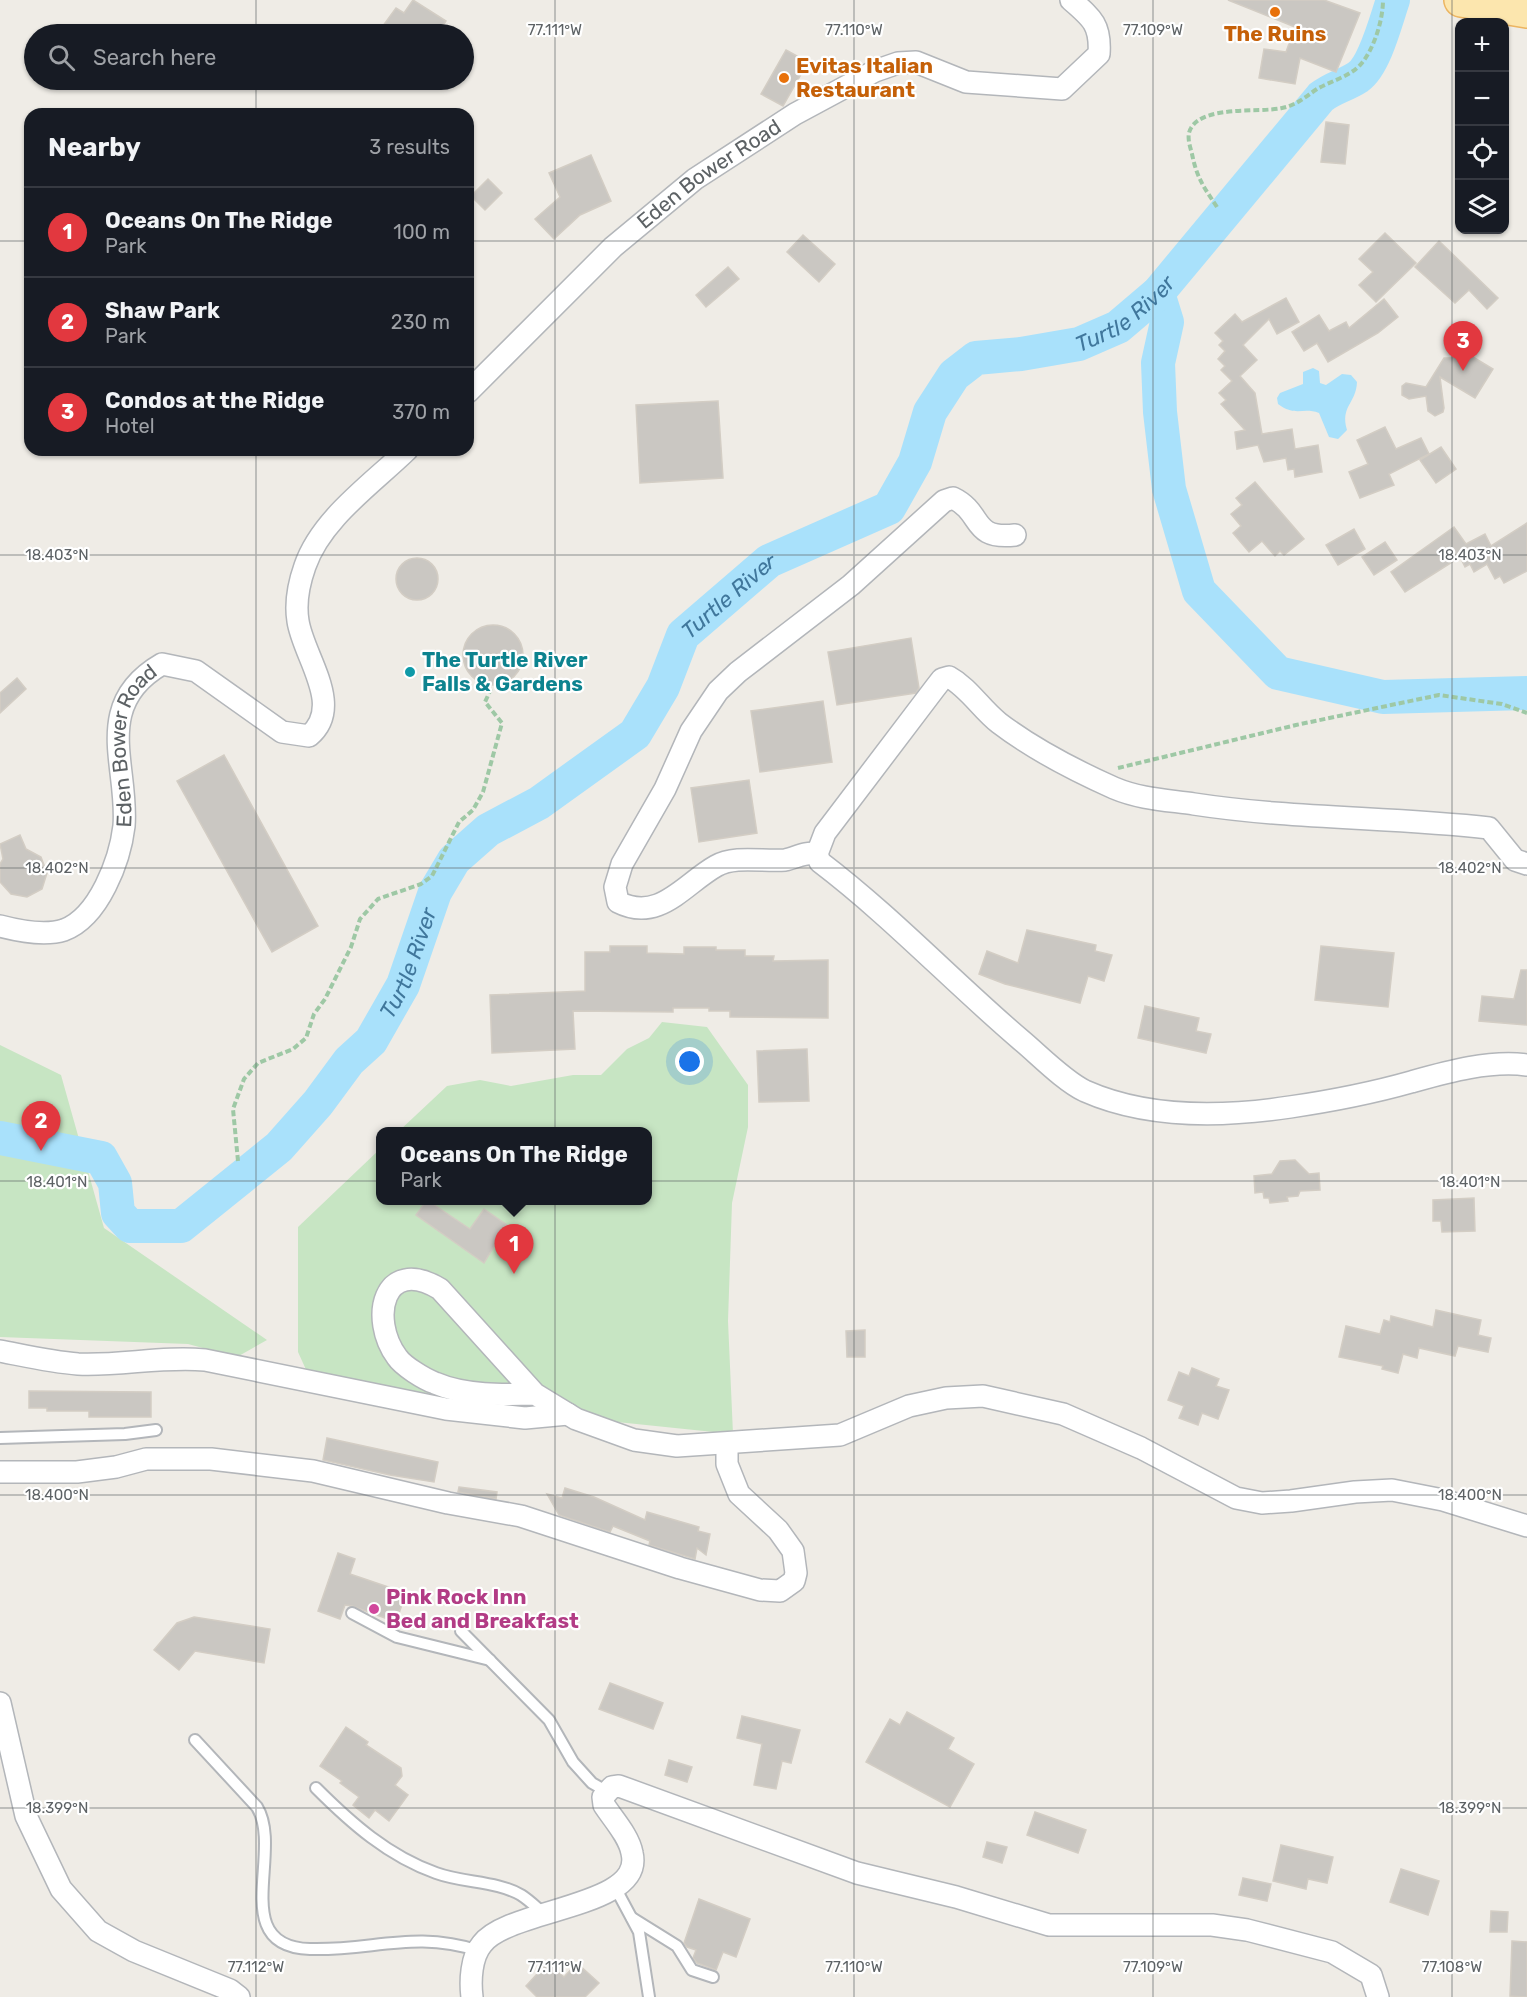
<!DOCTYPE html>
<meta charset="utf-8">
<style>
body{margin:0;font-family:Rubik,sans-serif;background:#20242c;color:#f1f3f6}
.controls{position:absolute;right:18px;top:18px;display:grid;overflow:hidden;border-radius:12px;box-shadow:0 2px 4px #0004}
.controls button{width:54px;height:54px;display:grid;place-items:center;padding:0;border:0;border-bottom:2px solid #363941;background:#171b24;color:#f1f3f6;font:30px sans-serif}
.you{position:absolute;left:690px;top:1062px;width:21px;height:21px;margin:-15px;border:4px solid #fff;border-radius:50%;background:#1a73e8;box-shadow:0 0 0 9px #1a73e833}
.badge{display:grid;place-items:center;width:39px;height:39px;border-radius:50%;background:#e2383f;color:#fff;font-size:20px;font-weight:700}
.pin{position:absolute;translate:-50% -50px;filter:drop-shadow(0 2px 3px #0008)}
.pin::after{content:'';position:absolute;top:32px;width:21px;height:18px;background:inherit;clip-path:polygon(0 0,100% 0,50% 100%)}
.popup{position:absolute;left:376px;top:1127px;width:276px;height:78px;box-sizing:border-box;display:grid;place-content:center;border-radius:12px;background:#171b24;filter:drop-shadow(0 2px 4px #0005);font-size:20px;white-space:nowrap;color:#9ea1a6}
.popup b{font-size:22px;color:#f1f3f6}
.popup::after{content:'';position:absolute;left:50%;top:100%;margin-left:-12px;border:12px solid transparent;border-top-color:#171b24}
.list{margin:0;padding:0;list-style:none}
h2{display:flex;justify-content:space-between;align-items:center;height:78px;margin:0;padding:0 24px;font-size:26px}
h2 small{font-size:20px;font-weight:400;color:#9ea1a6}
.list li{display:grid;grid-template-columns:39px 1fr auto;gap:18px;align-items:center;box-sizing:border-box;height:90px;padding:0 24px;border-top:2px solid #363941}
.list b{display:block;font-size:22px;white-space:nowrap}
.list p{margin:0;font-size:20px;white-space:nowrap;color:#9ea1a6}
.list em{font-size:20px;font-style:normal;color:#9ea1a6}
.icon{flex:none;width:33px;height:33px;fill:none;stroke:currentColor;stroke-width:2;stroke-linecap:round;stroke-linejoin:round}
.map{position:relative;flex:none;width:1527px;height:1997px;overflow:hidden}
.search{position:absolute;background:#171b24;box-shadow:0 2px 4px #0004;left:24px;top:24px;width:450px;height:66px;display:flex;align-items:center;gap:15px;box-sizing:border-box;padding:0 21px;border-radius:33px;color:#9ea1a6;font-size:22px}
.panel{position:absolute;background:#171b24;box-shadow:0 2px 4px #0004;left:24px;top:108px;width:450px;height:348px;border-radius:18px}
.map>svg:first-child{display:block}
.green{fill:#c7e5c3}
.water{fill:#a9e1fb}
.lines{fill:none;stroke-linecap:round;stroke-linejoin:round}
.river{stroke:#a9e1fb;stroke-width:34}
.building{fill:#cac7c2;stroke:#d3cdc4;stroke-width:1.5}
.lane-casing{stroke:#b3b6ba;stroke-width:14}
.street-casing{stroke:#b3b6ba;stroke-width:24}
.primary-casing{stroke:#ecb562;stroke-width:36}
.path{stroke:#9ec8a5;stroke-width:4;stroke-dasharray:6 3;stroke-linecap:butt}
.lane{stroke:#fff;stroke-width:10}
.street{stroke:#fff;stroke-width:21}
.primary{stroke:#fce6ae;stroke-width:33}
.ticks{fill:none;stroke:#5d6265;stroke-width:1.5;stroke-opacity:0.45}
.food-dot{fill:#e8710a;stroke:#fff;stroke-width:2}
.culture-dot{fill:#0f9aa8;stroke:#fff;stroke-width:2}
.hotel-dot{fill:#d1479c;stroke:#fff;stroke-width:2}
.labels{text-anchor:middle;stroke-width:4.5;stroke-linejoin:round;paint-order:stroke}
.food-label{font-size:21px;font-weight:bold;fill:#c56008;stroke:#fff}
.street-label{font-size:21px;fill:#5d6265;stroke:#fff}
.culture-label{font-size:21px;font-weight:bold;fill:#0d838f;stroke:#fff;text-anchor:start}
.hotel-label{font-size:21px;font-weight:bold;fill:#b23c85;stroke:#fff;text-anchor:start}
.water-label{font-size:22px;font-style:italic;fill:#40779c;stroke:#fff}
.ticks-label{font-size:15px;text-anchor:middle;fill:#5d6265;stroke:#fff;stroke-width:4.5;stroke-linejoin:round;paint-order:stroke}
</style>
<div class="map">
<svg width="1527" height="1997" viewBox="0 0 1527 1997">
<rect width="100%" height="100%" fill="#efece6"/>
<g class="green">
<polygon points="662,1022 707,1027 748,1085 748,1127 732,1203 728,1321 733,1434 462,1406 308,1374 298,1352 298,1227 380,1149 380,1200 648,1200 648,1132 399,1131 447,1086 480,1080 511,1086 573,1075 601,1075 627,1049 649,1038"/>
<polygon points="0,1045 61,1075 104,1228 267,1340 237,1357 188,1344 0,1337"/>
</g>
<path class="water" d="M1313,368L1319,371L1320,383L1326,385L1342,374L1351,375L1357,382C1356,404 1340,406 1347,430L1338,439L1329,437L1319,413C1303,407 1295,417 1278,404L1277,398L1280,393L1303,384V372Z"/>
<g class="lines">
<g class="river">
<polyline points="1158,293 1167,322 1158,363 1160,412 1169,489 1199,591 1278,673 1383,697 1527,693"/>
<path id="s1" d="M0,1138L101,1158L115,1183L118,1213L130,1226H181L279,1147L318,1103L349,1061L371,1041L403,985L435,892L454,860L488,830L539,803L635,734L663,687L683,635L769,561L889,508L915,462L930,412L954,375L976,358L1021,354L1079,344L1118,327L1158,293L1321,97C1332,88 1346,85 1358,77C1375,65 1386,20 1393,0"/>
</g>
</g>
<g class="building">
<polygon points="413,0 446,21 437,34 377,34 396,8 404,13"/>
<polygon points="1228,0 1324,0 1360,13 1336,72 1300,58 1295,84 1259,78 1264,49 1286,52 1295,27"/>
<polygon points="786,50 808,62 783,106 761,94"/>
<polygon points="1326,122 1349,125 1345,164 1321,162"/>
<polygon points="591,155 611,201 580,215 554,239 535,219 560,197 549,173"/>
<polygon points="488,179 502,193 485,210 471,196"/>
<polygon points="1385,233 1416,263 1376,302 1359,285 1373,272 1359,259"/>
<polygon points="803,235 835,264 819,282 787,252"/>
<polygon points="1439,241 1498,298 1487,309 1469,290 1455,303 1415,267"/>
<polygon points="728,267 739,279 706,307 696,295"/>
<polygon points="1286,298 1299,322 1277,334 1269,319 1243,345 1257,360 1240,376 1255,393 1262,434 1292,429 1295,449 1318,445 1322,472 1295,477 1294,469 1288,470 1286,458 1264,462 1258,445 1237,449 1235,432 1245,430 1221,404 1226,400 1219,393 1232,381 1221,370 1225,366 1218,359 1225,351 1219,345 1223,341 1215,333 1235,314 1242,322"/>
<polygon points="1384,299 1398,317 1378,333 1328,362 1317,343 1304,351 1292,332 1319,315 1329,331 1346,322 1349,328"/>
<polygon points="1458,348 1493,369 1475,398 1440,377 1444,408 1443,412 1435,416 1428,411 1426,396 1409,399 1402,395 1402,386 1406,383 1426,387 1444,358 1452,358"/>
<polygon points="718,401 723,478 640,483 636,405"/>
<polygon points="1385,427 1396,449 1421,438 1429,454 1389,474 1394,485 1360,498 1349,472 1368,464 1357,440"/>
<polygon points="1441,447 1456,469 1436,483 1420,460"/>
<polygon points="1255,482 1304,539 1284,555 1280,551 1275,556 1262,541 1249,552 1233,533 1241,526 1231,514 1242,505 1236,498"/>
<polygon points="1527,523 1527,571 1504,583 1500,576 1495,579 1487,564 1474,572 1470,564 1465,567 1460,557 1405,592 1391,572 1454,527 1466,544 1485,534 1491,546"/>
<polygon points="1354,529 1365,549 1338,565 1326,545"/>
<polygon points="1385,542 1397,560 1374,575 1362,557"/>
<circle cx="417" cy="579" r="21"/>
<circle cx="493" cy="655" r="30"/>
<polygon points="911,638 919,688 916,693 837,705 828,652"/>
<polygon points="17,678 26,689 0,713 0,693"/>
<polygon points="823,701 832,762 760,772 751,711"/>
<polygon points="224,755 318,926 272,952 177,781"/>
<polygon points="749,780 757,833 699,842 691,788"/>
<polygon points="20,835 26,849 41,857 47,873 42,889 27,897 11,894 0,882 0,864 3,859 0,844"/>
<polygon points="1027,930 1096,945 1095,951 1112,955 1104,981 1088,976 1080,1003 1005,984 979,974 987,951 1018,963"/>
<polygon points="610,946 647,946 647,953 684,954 684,947 716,947 716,950 745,950 745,956 774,956 773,961 828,960 828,1018 730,1017 730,1011 709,1011 709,1008 673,1008 673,1012 573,1011 575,1049 492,1053 490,995 585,991 585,952 610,952"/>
<polygon points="1321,946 1394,953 1388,1007 1315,1000"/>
<polygon points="1521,970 1527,970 1527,1025 1479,1021 1482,996 1514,999"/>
<polygon points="1145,1006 1199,1018 1196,1031 1211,1034 1206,1053 1138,1038"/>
<polygon points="807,1049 809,1101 759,1102 757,1051"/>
<polygon points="1295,1160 1309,1174 1319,1173 1320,1190 1300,1191 1298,1196 1287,1197 1288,1201 1270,1203 1269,1198 1264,1198 1263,1192 1255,1193 1254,1176 1272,1174 1280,1161"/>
<polygon points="1474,1198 1475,1231 1442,1232 1441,1221 1433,1221 1433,1200"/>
<polygon points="427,1200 470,1229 484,1209 507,1225 484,1263 416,1215"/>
<polygon points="1436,1310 1481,1320 1478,1335 1491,1338 1488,1352 1458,1346 1455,1356 1419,1348 1417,1358 1403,1354 1398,1373 1382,1369 1383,1366 1339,1357 1346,1326 1380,1334 1384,1320 1390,1322 1391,1316 1433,1327"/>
<polygon points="865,1330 865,1357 847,1357 846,1331"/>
<polygon points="1192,1368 1219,1379 1216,1386 1229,1390 1218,1419 1202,1413 1198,1425 1179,1418 1184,1406 1168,1400 1179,1372 1189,1376"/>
<polygon points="29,1391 151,1392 151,1417 89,1417 89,1411 47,1411 47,1408 29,1408"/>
<polygon points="327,1438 438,1462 434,1482 390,1475 323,1460"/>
<polygon points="459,1487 497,1492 496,1499 458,1492"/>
<polygon points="565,1488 594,1497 645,1520 647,1512 699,1527 698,1531 710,1534 706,1555 697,1548 695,1559 649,1545 650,1541 613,1526 610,1532 559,1515 547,1494 562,1498"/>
<polygon points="338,1553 355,1559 350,1574 406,1593 396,1622 352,1606 345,1605 340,1619 318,1611"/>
<polygon points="194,1617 270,1629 264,1663 195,1651 179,1670 154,1650 177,1623"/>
<polygon points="610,1683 663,1703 653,1729 599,1709"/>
<polygon points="907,1712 954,1738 948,1749 974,1764 950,1807 866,1762 890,1719 900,1725"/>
<polygon points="742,1716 800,1730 791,1763 782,1761 776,1789 754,1785 762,1744 737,1738"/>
<polygon points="346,1727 368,1742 366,1745 401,1768 402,1776 395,1785 408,1795 389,1821 375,1810 369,1818 353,1805 359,1797 340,1783 342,1781 320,1766"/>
<polygon points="669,1760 692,1767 687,1782 665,1775"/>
<polygon points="1035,1812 1086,1830 1078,1853 1027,1835"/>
<polygon points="987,1842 1007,1847 1002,1863 983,1857"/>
<polygon points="1281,1845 1333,1857 1327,1883 1308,1879 1306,1889 1273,1881"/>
<polygon points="1401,1869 1439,1881 1428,1915 1390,1902"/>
<polygon points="1243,1878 1271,1884 1267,1901 1239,1895"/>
<polygon points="699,1899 750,1919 736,1957 723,1952 716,1970 697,1963 693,1958 696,1950 687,1947 684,1943"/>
<polygon points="1491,1911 1508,1912 1507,1932 1490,1932"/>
<polygon points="1512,1941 1527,1942 1527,1997 1510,1996"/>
<polygon points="548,1962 564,1977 577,1963 599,1983 585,1997 537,1997 526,1986"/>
</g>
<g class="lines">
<defs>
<g id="lane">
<polyline points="0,1438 125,1434 156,1430"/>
<polyline points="352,1613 397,1637 490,1660"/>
<polyline points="461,1631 549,1720 573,1762 592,1783 606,1791"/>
<path d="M195,1740L257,1807C284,1851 227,1947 310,1949C372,1951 415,1930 479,1951"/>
<path d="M316,1788C351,1823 388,1856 436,1873C463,1883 497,1881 521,1895C529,1900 536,1907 543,1913"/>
<polyline points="616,1889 639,1932 649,1997"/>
<polyline points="632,1918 677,1946 692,1970 713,1977"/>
</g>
<g id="street">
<path id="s2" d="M468,392L613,247L695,179L795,114L875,71L898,63L916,62L966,82L1062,89L1099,54C1101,25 1092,18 1071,0"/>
<path d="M817,854C805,851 796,858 785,860C764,862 735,855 716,866C684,884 659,923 618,902L615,887L622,864L665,789L691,731L718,691L738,672L851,585L944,501L953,498C984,513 970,540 1015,535"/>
<path d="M1527,864L1515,860L1489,828C1391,817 1292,819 1194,804C1166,800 1140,799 1114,788C1076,771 1033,749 999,723C981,709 969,688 949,677L942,679L935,688L825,833L817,854L820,862C891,916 953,982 1021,1040C1039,1055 1064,1081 1085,1091C1148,1119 1224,1117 1290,1107C1331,1101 1372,1093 1411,1082C1447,1072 1489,1060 1527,1065"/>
<path id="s3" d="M0,926C19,931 45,936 64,930C99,917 120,860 124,826C129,767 91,705 162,664L196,671L282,732L309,736C345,706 303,656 298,621C295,603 299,583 305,566C321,519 372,484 407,450"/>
<path d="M0,1351C26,1356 52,1362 78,1364C121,1366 162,1356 205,1360L446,1409L525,1418L568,1414"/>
<path d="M535,1394C503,1395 465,1396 435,1383C424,1379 403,1366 397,1357C369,1319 383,1255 440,1289L535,1394L576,1419L634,1440L677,1446L840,1435L909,1406L946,1398L983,1396L1063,1414L1141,1448L1236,1498L1262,1503L1291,1501L1355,1492L1392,1490L1443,1500L1527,1526"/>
<polyline points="0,1472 77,1472 116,1467 146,1459 211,1459 313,1471 448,1503 521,1516 680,1568 760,1590 780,1591 794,1581 796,1573 793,1551 778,1530 739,1494 727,1464 727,1444"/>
<polyline points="0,1703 26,1816 61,1889 98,1931 134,1951 230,1990 239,1997"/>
<path d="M472,1997C470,1981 471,1957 482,1944C509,1908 645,1908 632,1853C629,1836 613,1819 604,1805L603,1797L612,1787L619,1786L857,1873L956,1897L1049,1925H1212L1247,1930L1332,1952L1371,1975L1378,1997"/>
</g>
<polyline id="primary" points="1461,0 1527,11"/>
</defs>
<use href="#lane" class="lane-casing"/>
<use href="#street" class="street-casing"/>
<use href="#primary" class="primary-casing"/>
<g class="path">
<path d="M1217,207C1203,186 1197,178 1192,154C1190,146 1186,136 1191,128C1204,105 1260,113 1282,108C1297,105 1305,97 1317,89C1331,81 1351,76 1361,64C1374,49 1383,20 1383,0"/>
<polyline points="1118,768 1296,725 1439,695 1502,704 1527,713"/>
<polyline points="238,1161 233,1109 244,1079 258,1063 293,1049 306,1038 314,1014 325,999 351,947 360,919 378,899 421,884 432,876 459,822 473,810 483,792 502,723 485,702 491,689"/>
</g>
<use href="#lane" class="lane"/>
<use href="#street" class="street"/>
<use href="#primary" class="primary"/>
</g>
<path class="ticks" d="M256,0V34M555,0V1997M854,0V1997M1153,0V1997M1452,0V1997M256,80V114M0,241H30M468,241H1527M256,450V1997M0,555H1527M0,868H1527M0,1181H1527M0,1495H1527M0,1808H1527"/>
<g class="food-dot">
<circle cx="1275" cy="12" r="6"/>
<circle cx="784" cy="78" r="6"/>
</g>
<circle class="culture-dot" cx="410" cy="672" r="6"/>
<circle class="hotel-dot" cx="374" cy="1609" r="6"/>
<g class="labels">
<g class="food-label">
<text x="1275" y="41">The Ruins</text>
<text x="796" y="73" text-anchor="start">Evitas Italian<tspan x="796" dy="24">Restaurant</tspan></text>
</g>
<g class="street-label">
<text dy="7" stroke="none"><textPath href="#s2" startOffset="326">Eden Bower Road</textPath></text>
<text dy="7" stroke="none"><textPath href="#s3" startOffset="274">Eden Bower Road</textPath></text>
</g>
<g class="culture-label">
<text x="422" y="667">The Turtle River<tspan x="422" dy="24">Falls &amp; Gardens</tspan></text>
</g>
<g class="hotel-label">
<text x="386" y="1604">Pink Rock Inn<tspan x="386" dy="24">Bed and Breakfast</tspan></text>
</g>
<g class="water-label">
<text dy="8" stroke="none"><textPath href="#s1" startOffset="1610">Turtle River</textPath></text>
<text dy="8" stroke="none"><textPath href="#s1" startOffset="1089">Turtle River</textPath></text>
<text dy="8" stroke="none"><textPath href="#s1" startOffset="584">Turtle River</textPath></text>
</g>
</g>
<g class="ticks-label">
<text x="555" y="35">77.111°W</text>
<text x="854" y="35">77.110°W</text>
<text x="1153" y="35">77.109°W</text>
<text x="57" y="560">18.403°N</text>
<text x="1470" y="560">18.403°N</text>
<text x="57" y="873">18.402°N</text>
<text x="1470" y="873">18.402°N</text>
<text x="57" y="1187">18.401°N</text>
<text x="1470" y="1187">18.401°N</text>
<text x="57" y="1500">18.400°N</text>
<text x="1470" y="1500">18.400°N</text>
<text x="57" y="1813">18.399°N</text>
<text x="1470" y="1813">18.399°N</text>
<text x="256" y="1972">77.112°W</text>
<text x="555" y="1972">77.111°W</text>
<text x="854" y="1972">77.110°W</text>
<text x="1153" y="1972">77.109°W</text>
<text x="1452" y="1972">77.108°W</text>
</g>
</svg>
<div class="controls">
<button>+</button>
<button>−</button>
<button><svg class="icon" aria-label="locate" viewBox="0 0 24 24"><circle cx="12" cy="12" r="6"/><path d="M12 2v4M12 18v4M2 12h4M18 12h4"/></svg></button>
<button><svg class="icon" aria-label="layers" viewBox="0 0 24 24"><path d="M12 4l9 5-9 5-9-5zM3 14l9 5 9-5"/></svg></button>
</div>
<div class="you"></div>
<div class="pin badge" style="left:514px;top:1274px">1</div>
<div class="popup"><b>Oceans On The Ridge</b>Park</div>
<div class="pin badge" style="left:41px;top:1151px">2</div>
<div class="pin badge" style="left:1463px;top:371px">3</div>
<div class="search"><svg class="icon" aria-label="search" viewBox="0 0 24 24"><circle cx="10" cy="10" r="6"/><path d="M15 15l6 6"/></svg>Search here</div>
<section class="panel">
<h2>Nearby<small>3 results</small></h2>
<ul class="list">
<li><span class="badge">1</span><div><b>Oceans On The Ridge</b><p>Park</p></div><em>100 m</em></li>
<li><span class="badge">2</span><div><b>Shaw Park</b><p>Park</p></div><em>230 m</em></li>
<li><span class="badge">3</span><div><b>Condos at the Ridge</b><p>Hotel</p></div><em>370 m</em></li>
</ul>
</section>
</div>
